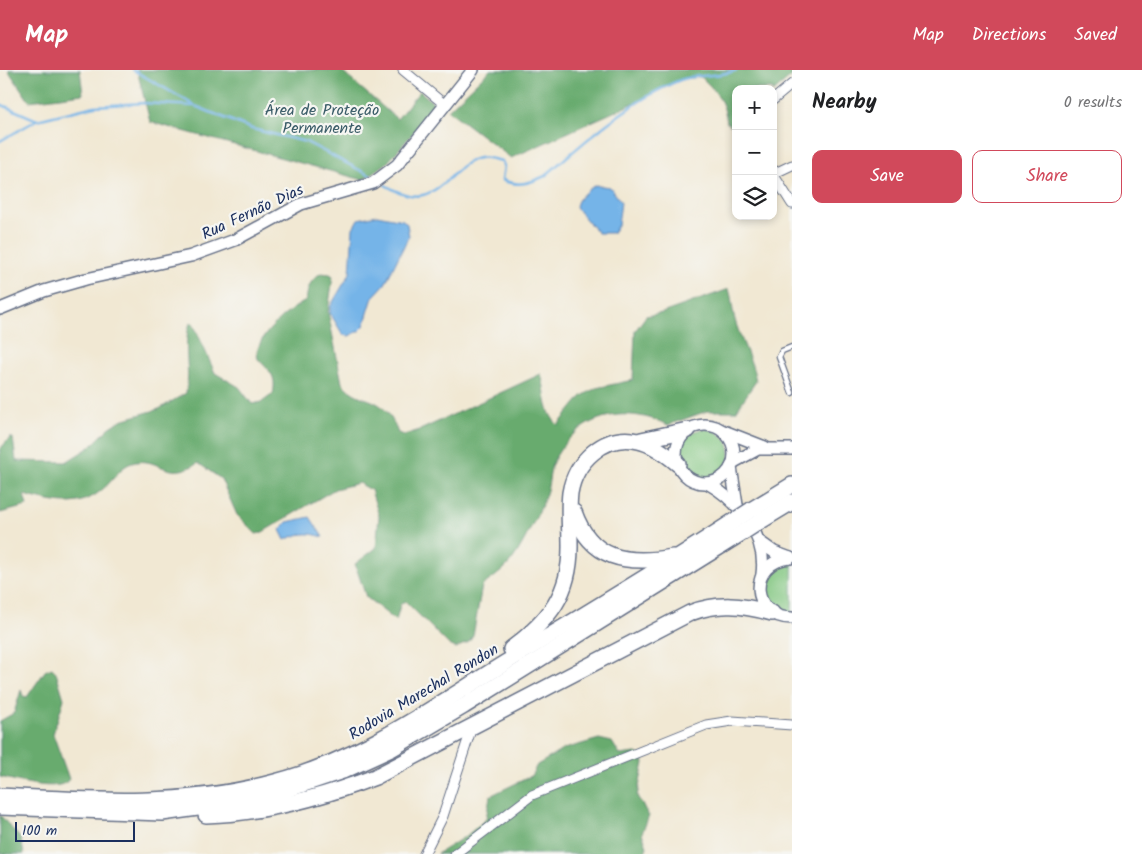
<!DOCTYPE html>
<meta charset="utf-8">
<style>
body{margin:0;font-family:Kalam,sans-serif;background:#f6f6f6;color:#202124}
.controls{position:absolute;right:15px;top:15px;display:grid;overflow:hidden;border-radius:10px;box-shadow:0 2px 8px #0003}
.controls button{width:45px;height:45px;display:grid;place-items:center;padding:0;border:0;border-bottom:1px solid #e0e0e0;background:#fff;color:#202124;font:25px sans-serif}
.scale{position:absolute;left:15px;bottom:12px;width:120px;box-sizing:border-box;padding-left:5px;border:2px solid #1b2f5e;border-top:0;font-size:14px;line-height:18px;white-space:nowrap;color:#1b2f5e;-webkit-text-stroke:4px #f6f6f2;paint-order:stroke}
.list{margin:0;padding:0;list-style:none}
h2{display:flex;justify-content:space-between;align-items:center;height:65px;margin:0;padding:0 20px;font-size:21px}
h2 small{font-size:16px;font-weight:400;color:#757577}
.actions{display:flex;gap:10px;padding:15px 20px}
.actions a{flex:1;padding:11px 0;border:1px solid #d1495b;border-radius:10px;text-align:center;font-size:18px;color:#d1495b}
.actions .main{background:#d1495b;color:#fff}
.icon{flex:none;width:28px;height:28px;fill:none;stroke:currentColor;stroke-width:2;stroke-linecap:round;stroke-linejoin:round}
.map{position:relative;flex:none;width:792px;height:784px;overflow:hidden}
header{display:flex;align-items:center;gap:30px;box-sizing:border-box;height:70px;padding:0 25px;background:#d1495b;color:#fff}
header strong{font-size:24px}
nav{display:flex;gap:28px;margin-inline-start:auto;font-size:18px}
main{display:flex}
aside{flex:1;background:#fff}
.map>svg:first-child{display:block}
.green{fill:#81c680;stroke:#4e7a6f}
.forest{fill:#68ab6e;stroke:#426d66}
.water{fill:#74b4e8;stroke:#4872a3}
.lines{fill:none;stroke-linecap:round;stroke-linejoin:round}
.stream{stroke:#74b4e8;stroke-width:2.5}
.lane-casing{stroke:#667087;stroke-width:7}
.street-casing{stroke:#667087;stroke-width:11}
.secondary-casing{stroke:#667087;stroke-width:14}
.highway-casing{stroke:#667087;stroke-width:18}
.lane{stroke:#fff;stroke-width:4.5}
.street{stroke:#fff;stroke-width:9}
.secondary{stroke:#fff;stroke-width:11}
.highway{stroke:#fff;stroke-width:15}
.highway-bridge-casing{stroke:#667087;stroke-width:18;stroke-linecap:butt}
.highway-bridge{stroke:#fff;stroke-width:15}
.labels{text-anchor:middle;stroke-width:4.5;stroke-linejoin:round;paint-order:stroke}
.park-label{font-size:16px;fill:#3a5c68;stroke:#f6f6f2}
.street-label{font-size:16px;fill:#1b2f5e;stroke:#f6f6f2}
</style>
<header>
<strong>Map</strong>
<nav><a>Map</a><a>Directions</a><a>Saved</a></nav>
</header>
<main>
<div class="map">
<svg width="792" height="784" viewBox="0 0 792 784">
<rect width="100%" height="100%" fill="#f6f6f2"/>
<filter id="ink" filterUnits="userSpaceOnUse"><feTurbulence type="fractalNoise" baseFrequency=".02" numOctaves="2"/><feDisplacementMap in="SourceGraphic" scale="10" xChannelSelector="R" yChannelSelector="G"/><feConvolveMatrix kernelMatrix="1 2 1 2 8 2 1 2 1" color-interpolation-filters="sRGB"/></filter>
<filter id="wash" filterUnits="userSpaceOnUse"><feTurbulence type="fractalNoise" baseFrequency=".0096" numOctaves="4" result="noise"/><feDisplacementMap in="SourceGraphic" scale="20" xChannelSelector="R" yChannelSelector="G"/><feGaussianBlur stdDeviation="1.12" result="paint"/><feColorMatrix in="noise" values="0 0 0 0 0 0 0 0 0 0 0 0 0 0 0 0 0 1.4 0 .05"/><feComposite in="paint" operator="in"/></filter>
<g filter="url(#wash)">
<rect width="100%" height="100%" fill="#f1e8d3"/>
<g class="green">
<circle cx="705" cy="384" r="25"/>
<polygon points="789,493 792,494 792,543 776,541 765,528 764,512 773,498"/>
</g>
<g class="forest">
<polygon points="8,0 80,0 83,24 29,31"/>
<polygon points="137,0 340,0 397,49 420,21 437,36 387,93 363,110 150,52"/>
<path d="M490,0H792V6L773,22V19H736V53L732,56L727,53C725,32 716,21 701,7L682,9L636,32L511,88L448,40Z"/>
<path d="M321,203L330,204L333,206L328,242L342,313C363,338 382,319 398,363L404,365L420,360L541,304C547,323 543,340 558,355L582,326L596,318L633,310L635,261L646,246L662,243L729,219C732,228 732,237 734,246C739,268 752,288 756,311L736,341H707L668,355C623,334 578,345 554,390C550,397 550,407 548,416C545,431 536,448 529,461C523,473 515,488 506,497C499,504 490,510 482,516L473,566L469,572L456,578L449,575L405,531L400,535L396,551L366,527L355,494L376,478L379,446L371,420L359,413L335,419L261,463L256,464L237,445L221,409L198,393C167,412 161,388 136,392C124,394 119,402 112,410C84,442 60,434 24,425L27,436L0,443V379L10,368H13L16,391L66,392L90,377L109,358L121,350L159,339L186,323C191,300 182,276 190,253H193L215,303L239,317L252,334L262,332L273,324C277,305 270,302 258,289C251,270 290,238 306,231C308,218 309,211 321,203Z"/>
<path d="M52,598L56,602L64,629L53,664L69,709C61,724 14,710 0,707V651L14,643L21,620L23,626L27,627L45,601Z"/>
<polygon points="599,669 612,672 620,685 636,683 642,687 644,693 637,726 649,746 642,763 647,777 644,784 437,784 466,766 486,749 490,726 531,706 537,695 564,679"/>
<polygon points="0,745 21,769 24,784 0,784"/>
</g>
<g class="water">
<path d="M595,115L610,117L621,132L618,155L613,163H598L576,138C576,128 587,121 595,115Z"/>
<polygon points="377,145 403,150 407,154 409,166 385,214 373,227 364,256 359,261 349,266 343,265 330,243 330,237 350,203 353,158 358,149"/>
<path d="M310,447L323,467C308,462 299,463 285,470L280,460L287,452Z"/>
</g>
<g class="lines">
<g class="stream">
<polyline points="133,0 194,35"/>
<polyline points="0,34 37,50"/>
<polyline points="0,71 37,50 95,36 143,33 195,36 252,59 306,72 371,106"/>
<path d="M385,115C417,134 430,127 456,102C461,97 468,91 475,89C484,86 492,89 502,91L504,96L502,110C518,117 530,113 545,106C585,71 631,30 680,10C698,3 718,8 737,0"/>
</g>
</g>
</g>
<g filter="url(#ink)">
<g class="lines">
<defs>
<polyline id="lane" points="792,277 782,281 779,287 792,323"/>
<g id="street">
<polyline points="403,0 444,34"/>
<polyline points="773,30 792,14"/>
<polyline points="773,104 792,134"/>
<polyline points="773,104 792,95"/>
<polyline points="424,784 443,746 472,657"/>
<polyline points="455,784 532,725 706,655 732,651 792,655"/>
</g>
<g id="secondary">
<polyline points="0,239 44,221 86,209 191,186 235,170 301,134 373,113 397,95 473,0"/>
<circle cx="705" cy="384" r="29"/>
<polyline points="724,361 765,377"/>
<polyline points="734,392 758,379 792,379"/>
<polyline points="731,397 737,435"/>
<path d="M707,413C739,431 767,466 762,504"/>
<polyline points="760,472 774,482 790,488"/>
<path d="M790,488C747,492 750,548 792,548"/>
</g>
<g id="highway">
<polyline points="641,370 688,360"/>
<polyline points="751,440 792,415"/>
<path d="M574,442C591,490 626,495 673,487"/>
<polyline points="759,452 792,432"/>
<path d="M511,579C549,550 571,524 570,474C570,457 568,440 570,423C575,392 604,363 638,371C653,374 666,384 678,394"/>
<path d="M0,726C93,731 184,737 275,712C360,690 432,638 505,593C583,545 661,499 737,449"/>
<polyline points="0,737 162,743 212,736 283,721 343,701 391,679 464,636 745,461"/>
<path d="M206,745C264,743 320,728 375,707L690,543C719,532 742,535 772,543"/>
</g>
</defs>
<use href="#lane" class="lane-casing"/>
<use href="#street" class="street-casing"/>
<use href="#secondary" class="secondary-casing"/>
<use href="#highway" class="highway-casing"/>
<use href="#lane" class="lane"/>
<use href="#street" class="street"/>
<use href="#secondary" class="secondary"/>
<use href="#highway" class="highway"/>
<defs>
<g id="highway-bridge">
<polyline points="737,449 751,440"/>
<polyline points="745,461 759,452"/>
</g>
</defs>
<use href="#highway-bridge" class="highway-bridge-casing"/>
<use href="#highway-bridge" class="highway-bridge"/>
</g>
</g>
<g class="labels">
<g class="park-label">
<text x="322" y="45">Área de Proteção<tspan x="322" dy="18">Permanente</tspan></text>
</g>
<g class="street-label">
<text transform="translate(252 141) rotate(-25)" y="6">Rua Fernão Dias</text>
<text transform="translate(423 621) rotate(-31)" y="6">Rodovia Marechal Rondon</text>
</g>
</g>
</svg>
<div class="controls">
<button>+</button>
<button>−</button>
<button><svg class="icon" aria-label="layers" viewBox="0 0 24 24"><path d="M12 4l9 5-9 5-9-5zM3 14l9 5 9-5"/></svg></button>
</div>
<div class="scale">100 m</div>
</div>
<aside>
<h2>Nearby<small>0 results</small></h2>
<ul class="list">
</ul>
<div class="actions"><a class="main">Save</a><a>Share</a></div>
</aside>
</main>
